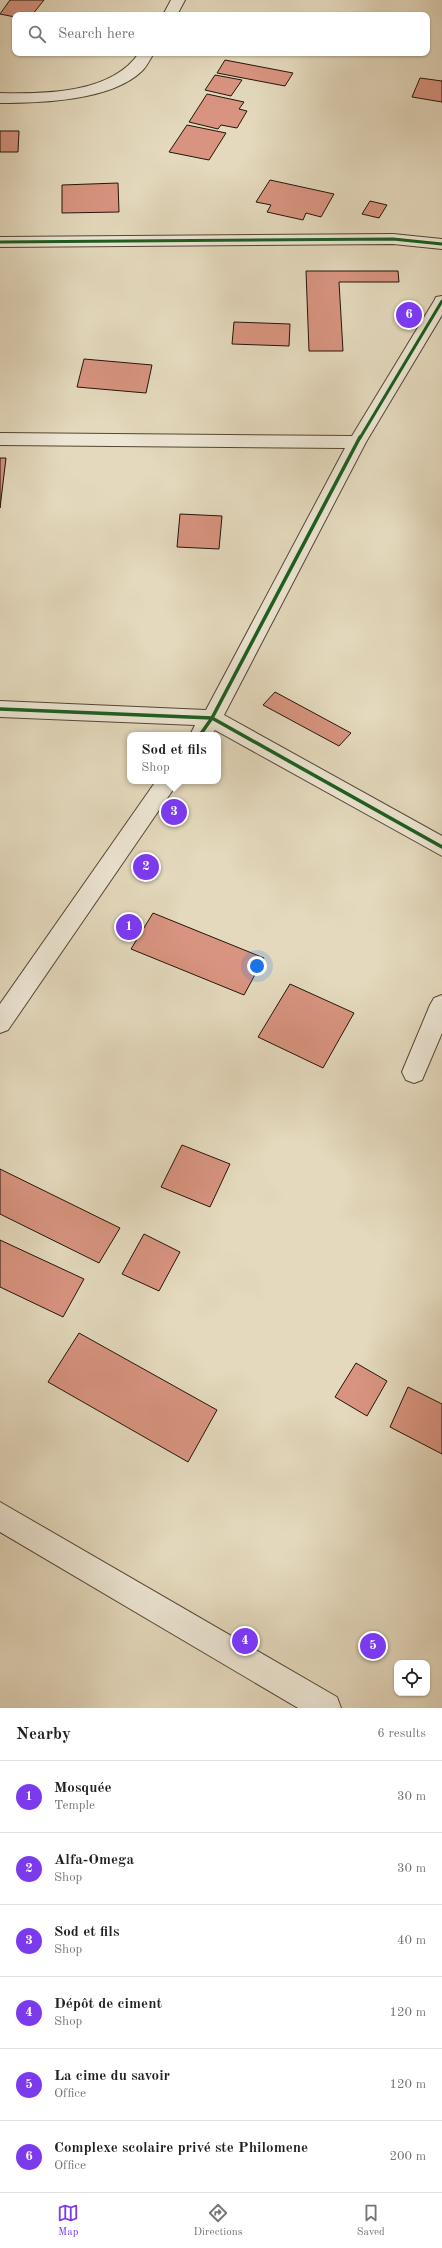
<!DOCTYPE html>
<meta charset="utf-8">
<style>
body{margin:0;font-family:"Old Standard TT",serif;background:#f2f2f2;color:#202124}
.controls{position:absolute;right:12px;bottom:12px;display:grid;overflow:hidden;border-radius:8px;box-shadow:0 1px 3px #0004}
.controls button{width:36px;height:36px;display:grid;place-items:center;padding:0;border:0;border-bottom:1px solid #e0e0e0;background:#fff;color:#202124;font:20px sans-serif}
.you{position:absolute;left:257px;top:966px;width:14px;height:14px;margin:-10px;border:3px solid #fff;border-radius:50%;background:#1a73e8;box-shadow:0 0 0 6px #1a73e833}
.badge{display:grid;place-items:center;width:26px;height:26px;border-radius:50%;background:#7c3aed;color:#fff;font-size:13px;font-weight:700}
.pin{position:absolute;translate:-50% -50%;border:2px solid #fff;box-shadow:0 1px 4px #0006}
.popup{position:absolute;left:127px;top:732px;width:94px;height:52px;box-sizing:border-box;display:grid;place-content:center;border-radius:8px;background:#fff;filter:drop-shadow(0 1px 3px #0005);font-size:13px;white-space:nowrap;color:#757577}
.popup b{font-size:15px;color:#202124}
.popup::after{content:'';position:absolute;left:50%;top:100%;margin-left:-8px;border:8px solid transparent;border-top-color:#fff}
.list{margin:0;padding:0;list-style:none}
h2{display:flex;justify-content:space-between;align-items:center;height:52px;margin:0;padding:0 16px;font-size:17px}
h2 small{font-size:13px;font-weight:400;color:#757577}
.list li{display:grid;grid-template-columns:26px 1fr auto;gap:12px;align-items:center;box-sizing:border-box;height:72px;padding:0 16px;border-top:1px solid #e0e0e0}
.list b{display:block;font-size:15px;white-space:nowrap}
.list p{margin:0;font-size:13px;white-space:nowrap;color:#757577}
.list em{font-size:13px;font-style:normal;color:#757577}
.icon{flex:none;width:22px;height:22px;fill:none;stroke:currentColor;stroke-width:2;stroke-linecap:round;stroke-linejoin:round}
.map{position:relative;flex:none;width:442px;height:1708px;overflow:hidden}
.search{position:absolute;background:#fff;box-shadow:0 1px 3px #0004;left:12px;right:12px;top:12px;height:44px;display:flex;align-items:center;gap:10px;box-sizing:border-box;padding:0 14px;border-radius:8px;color:#757577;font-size:15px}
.sheet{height:484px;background:#fff}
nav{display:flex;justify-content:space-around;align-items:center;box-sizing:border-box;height:56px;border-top:1px solid #e0e0e0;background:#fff;font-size:11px;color:#757577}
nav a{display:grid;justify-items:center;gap:2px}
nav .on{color:#7c3aed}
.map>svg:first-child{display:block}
.building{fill:#d89480;stroke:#231508}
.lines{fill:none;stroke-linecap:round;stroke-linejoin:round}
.street-casing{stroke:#534635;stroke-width:2}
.street{fill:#ede6d4;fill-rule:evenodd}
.cycleway-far1-casing{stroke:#ede6d4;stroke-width:5}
.cycleway-casing{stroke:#ede6d4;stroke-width:6}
.cycleway-far1{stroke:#1b5e20;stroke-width:3}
.cycleway{stroke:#1b5e20;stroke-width:3.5}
</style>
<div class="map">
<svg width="442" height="1708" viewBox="0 0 442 1708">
<rect width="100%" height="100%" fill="#e4d9bd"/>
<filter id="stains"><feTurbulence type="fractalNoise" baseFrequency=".005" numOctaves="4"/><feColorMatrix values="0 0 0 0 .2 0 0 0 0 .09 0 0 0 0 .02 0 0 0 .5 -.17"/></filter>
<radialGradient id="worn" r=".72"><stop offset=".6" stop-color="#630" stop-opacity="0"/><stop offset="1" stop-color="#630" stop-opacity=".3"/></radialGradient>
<g class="building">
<polygon points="10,0 44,0 32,15 15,15 15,17 0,14"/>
<polygon points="225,60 293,73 285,86 217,73"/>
<polygon points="215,75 242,80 231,96 205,90"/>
<polygon points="420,78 442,81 442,102 412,97"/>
<polygon points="207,94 244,102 239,109 247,111 237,128 221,125 218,129 189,122"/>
<polygon points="187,125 226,133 209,160 169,152"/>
<polygon points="0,131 19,131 18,152 0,152"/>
<polygon points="270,180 334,194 321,217 306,213 303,220 267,212 271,205 256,202"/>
<polygon points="118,183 119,212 62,213 62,185"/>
<polygon points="370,201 387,205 379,218 362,214"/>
<polygon points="306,271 398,271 399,282 339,282 343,351 309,351"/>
<polygon points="234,322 290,324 289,346 232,344"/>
<polygon points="84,359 152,365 146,393 77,387"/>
<polygon points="0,458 6,458 0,508"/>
<polygon points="180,514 222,516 219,549 177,547"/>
<polygon points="275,692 351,733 339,746 263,705"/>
<polygon points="153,913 264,958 244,995 131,949"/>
<polygon points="290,984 354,1013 323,1068 258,1037"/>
<polygon points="182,1145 230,1164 210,1207 161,1187"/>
<polygon points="0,1169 120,1228 99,1263 0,1214"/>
<polygon points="144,1234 180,1252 159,1291 122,1274"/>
<polygon points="0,1240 84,1279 63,1317 0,1287"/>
<polygon points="79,1333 217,1410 188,1462 48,1382"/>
<polygon points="356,1363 387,1381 367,1416 335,1397"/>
<polygon points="408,1387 442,1404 442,1454 390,1427"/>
</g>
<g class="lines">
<defs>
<g id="street">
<polygon points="171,0 185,0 177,15 163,15"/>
<path d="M139,53H154C150,59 147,66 142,71C111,101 40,103 0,103V93C45,94 111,94 139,53Z"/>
<polygon points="393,234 442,239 442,249 393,244 0,247 0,237"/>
<polygon points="442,296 442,315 366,442 224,715 442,836 442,856 215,730 211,735 190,735 195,725 0,717 0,701 206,710 345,448 0,445 0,433 352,436 434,301 436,297"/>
<polygon points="156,781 179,781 8,1030 0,1033 0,1004"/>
<polygon points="442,995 442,1033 422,1080 414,1083 406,1080 402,1072 430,1005 434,998"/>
<polygon points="0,1502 337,1697 341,1708 298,1708 0,1532"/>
</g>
</defs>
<use href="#street" class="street-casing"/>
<use href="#street" class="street"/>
<defs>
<g id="cycleway-far1">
<polyline points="0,242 393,239 442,244"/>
<polyline points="360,438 442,301"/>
</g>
<g id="cycleway">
<polyline points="0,709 212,718 442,847"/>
<polyline points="200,735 212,718 360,437"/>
</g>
</defs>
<use href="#cycleway-far1" class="cycleway-far1-casing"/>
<use href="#cycleway" class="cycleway-casing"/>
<use href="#cycleway-far1" class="cycleway-far1"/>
<use href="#cycleway" class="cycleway"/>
</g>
<rect width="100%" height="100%" filter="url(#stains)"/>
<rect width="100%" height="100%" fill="url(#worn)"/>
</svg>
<div class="controls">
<button><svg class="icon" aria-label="locate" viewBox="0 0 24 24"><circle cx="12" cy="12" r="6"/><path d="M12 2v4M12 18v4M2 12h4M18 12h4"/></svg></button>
</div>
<div class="you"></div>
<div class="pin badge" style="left:129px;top:927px">1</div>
<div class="pin badge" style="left:146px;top:867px">2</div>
<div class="pin badge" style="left:174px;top:812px">3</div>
<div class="popup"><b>Sod et fils</b>Shop</div>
<div class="pin badge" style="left:245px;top:1641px">4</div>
<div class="pin badge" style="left:373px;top:1646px">5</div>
<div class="pin badge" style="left:409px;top:315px">6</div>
<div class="search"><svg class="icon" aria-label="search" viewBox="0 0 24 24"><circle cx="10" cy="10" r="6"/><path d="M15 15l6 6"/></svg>Search here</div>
</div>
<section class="sheet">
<h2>Nearby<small>6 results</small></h2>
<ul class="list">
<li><span class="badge">1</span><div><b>Mosquée</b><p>Temple</p></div><em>30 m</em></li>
<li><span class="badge">2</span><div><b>Alfa-Omega</b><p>Shop</p></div><em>30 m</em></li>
<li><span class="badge">3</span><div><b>Sod et fils</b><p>Shop</p></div><em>40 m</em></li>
<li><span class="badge">4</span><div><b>Dépôt de ciment</b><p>Shop</p></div><em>120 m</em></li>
<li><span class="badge">5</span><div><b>La cime du savoir</b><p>Office</p></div><em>120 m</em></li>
<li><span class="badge">6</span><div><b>Complexe scolaire privé ste Philomene</b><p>Office</p></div><em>200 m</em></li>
</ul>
</section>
<nav>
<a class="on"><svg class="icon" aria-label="map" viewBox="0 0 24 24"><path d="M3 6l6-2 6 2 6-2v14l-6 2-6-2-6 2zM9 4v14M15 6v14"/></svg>Map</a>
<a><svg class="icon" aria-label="directions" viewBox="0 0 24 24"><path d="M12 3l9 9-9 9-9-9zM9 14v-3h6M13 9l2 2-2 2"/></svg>Directions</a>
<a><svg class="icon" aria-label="saved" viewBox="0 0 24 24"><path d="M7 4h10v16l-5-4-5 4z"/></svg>Saved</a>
</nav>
